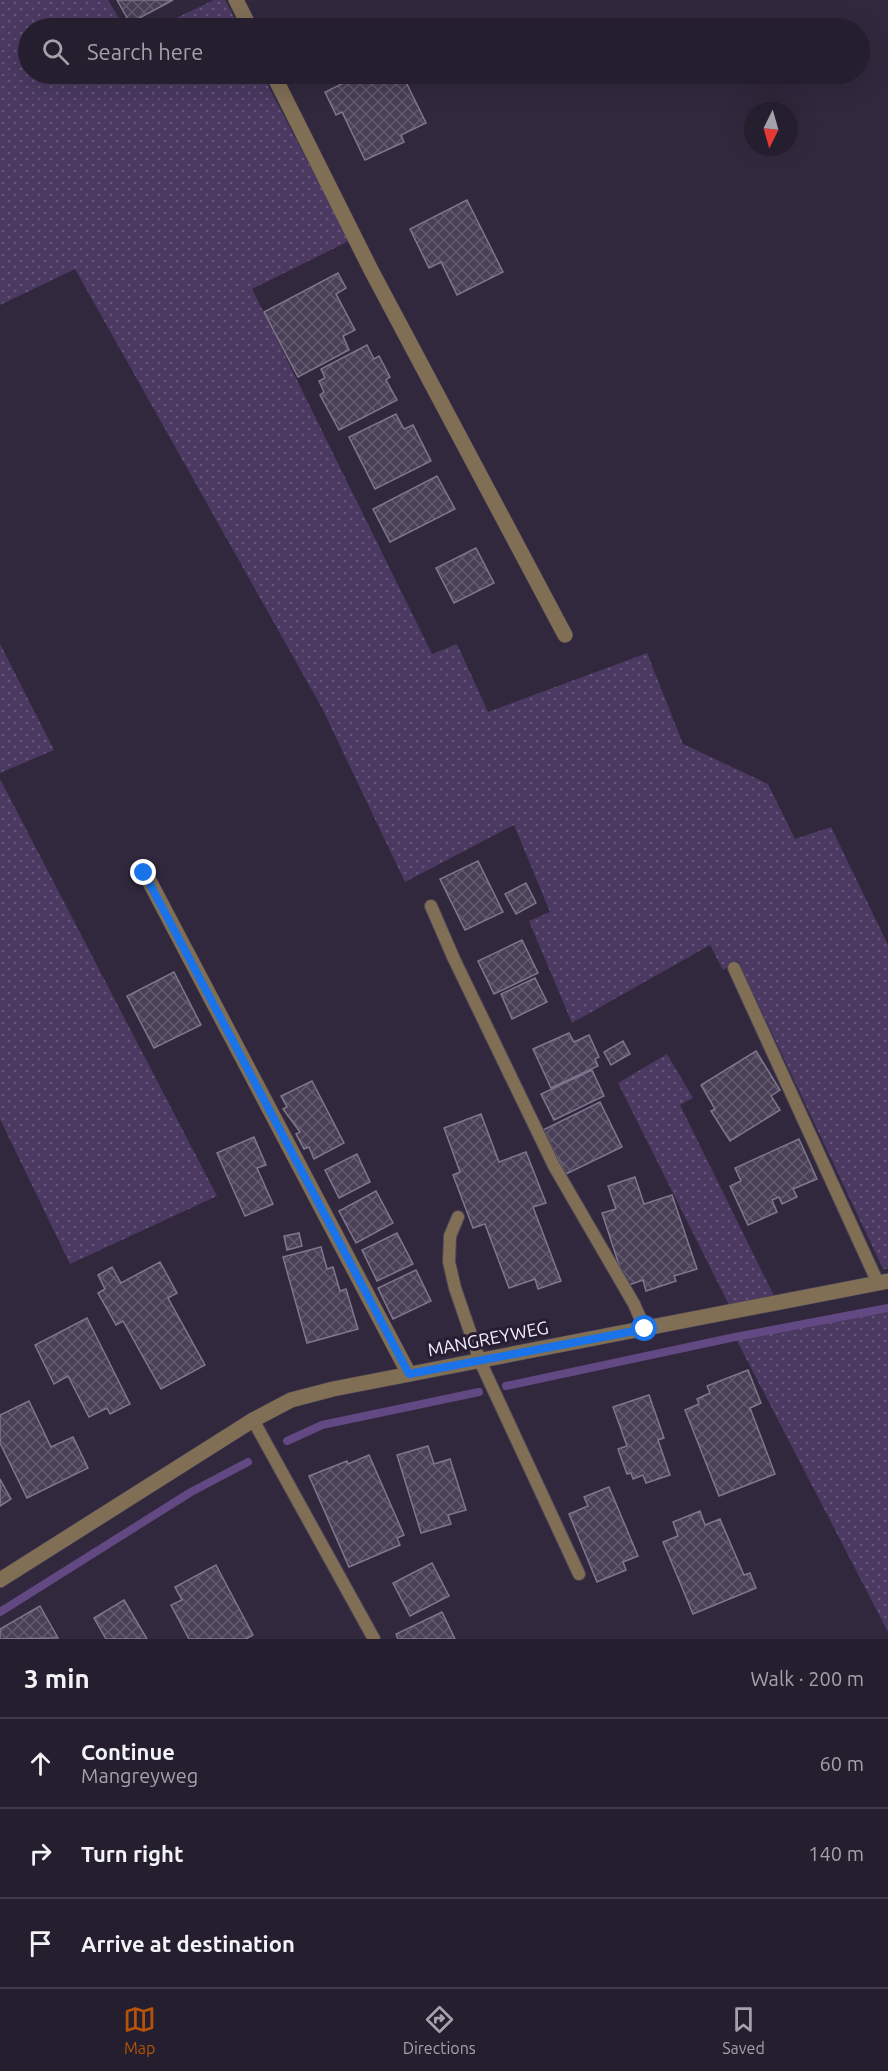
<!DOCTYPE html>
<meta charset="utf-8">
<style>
body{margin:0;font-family:Ubuntu,sans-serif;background:#312b3a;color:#f1f3f6}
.compass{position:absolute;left:744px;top:102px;width:54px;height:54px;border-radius:50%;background:#251e2e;box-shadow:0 6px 24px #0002;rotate:185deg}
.stop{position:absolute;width:18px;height:18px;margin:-14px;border:4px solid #1a73e8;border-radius:50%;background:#fff}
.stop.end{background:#1a73e8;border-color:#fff;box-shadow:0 2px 6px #0008}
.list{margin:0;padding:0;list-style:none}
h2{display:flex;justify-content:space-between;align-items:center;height:78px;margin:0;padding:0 24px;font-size:26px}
h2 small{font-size:20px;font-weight:400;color:#a3a2aa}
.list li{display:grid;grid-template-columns:39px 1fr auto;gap:18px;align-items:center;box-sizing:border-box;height:90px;padding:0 24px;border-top:2px solid #423c4a}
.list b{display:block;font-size:22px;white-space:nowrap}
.list p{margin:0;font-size:20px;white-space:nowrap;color:#a3a2aa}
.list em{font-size:20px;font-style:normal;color:#a3a2aa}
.icon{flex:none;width:33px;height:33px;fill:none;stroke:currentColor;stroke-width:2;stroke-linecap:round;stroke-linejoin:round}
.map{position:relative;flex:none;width:888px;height:1639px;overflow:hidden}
.search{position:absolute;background:#251e2e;box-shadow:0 6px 24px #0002;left:18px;right:18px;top:18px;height:66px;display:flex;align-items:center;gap:15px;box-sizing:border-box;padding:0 21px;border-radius:33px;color:#a3a2aa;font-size:22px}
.sheet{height:348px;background:#251e2e}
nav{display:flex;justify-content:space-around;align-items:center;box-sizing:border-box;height:84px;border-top:2px solid #423c4a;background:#251e2e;font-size:16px;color:#a3a2aa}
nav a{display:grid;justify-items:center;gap:3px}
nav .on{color:#b45309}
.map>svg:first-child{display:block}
.grass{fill:url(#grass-dots)}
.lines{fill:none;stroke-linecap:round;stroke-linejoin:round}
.stream{stroke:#634983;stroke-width:8}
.building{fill:url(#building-cross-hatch);stroke:#80768f;stroke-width:1.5}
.lane-casing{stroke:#4c4458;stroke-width:14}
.street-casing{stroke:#4c4458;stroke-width:16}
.lane{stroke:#806e55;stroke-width:12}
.street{stroke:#806e55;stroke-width:15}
.route{stroke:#1a73e8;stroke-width:8}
.labels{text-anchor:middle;stroke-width:6;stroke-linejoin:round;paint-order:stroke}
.street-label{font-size:18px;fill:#f3eefc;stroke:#271e33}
</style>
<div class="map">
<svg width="888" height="1639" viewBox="0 0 888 1639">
<defs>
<pattern id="grass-dots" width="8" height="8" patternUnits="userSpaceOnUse" patternTransform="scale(1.5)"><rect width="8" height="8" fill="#4b3961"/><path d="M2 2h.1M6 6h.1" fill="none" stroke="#655679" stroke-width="1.8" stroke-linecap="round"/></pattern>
<pattern id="building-cross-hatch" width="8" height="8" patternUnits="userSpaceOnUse" patternTransform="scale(1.5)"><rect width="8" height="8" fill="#493f56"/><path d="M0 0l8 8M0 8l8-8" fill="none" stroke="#645b6f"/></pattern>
</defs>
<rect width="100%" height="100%" fill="#31283d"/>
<g class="grass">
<polygon points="0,0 108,0 125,28 28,28 28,74 262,74 349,241 252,289 432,654 457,644 488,712 647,653 683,744 768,784 795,839 831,827 888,945 888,1269 883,1269 738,961 723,970 710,945 572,1023 529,921 550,912 514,825 405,882 322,708 75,269 0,305"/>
<polygon points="214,0 225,0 240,28 155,28"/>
<polygon points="0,644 54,750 0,773"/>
<polygon points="0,779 217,1196 70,1264 0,1119"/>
<polygon points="667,1054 693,1098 680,1105 775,1298 730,1307 618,1083"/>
<polygon points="888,1308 888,1632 735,1337"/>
</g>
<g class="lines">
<g class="stream">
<polyline points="506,1386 735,1337 888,1308"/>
<polyline points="287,1441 322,1425 479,1392"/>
<polyline points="0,1612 191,1492 248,1462"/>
</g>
</g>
<g class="building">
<polygon points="117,0 173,0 130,23"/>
<polygon points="347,74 402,74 426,123 401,135 404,142 365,160 342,112 336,115 325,92 348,81 345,75"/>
<polygon points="467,200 503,272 457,295 441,262 429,268 410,229"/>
<polygon points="338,273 346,288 336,294 355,330 343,336 349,350 298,377 264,312"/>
<polygon points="367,345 374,359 379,356 390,377 386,380 397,400 339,430 320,395 324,392 319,381 325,378 321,369"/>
<polygon points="396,414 404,429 413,425 431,461 375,489 349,437"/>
<polygon points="437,476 455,509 390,542 373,509"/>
<polygon points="476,548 494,583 454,603 436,568"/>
<polygon points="478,861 503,912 465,930 440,879"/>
<polygon points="526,883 536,903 516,914 505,894"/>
<polygon points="522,940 538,973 494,994 478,961"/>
<polygon points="174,972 201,1025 154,1048 127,996"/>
<polygon points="535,978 547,1002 512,1019 501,994"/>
<polygon points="569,1033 574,1042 589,1035 599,1057 595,1059 598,1066 551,1088 533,1049"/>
<polygon points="623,1041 630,1054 611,1065 604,1052"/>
<polygon points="756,1051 780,1090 771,1096 780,1110 730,1141 711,1111 715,1109 701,1085"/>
<polygon points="592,1070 604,1096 554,1120 541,1094"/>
<polygon points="312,1081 344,1143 314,1159 309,1147 304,1149 296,1134 300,1132 283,1109 287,1107 281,1096"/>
<polygon points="600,1102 622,1147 566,1174 543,1130"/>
<polygon points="481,1114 499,1162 526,1152 546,1203 533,1207 561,1281 538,1289 535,1279 509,1288 485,1224 473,1228 453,1175 460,1172 444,1128"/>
<polygon points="254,1137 266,1165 257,1168 273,1204 245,1216 217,1153"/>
<polygon points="799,1139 817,1179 793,1189 797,1197 782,1204 779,1197 772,1200 777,1212 748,1225 730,1186 741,1181 735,1168"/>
<polygon points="357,1154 370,1182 339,1198 325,1170"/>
<polygon points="635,1177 644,1204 672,1195 697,1269 674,1276 676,1281 646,1291 643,1280 626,1286 602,1213 616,1209 608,1186"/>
<polygon points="376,1191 393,1223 356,1243 339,1211"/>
<polygon points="299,1233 302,1246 287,1250 284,1236"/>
<polygon points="397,1233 413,1264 377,1281 362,1250"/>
<polygon points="321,1247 327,1269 333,1267 340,1291 346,1289 358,1329 307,1343 283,1257"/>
<polygon points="160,1262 177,1293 168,1298 205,1365 161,1389 123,1321 116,1325 98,1293 105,1289 98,1275 112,1267 121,1283"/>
<polygon points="416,1270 431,1301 393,1319 378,1288"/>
<polygon points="87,1318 130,1404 110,1414 107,1408 89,1417 68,1376 54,1384 35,1345"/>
<polygon points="748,1370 761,1403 750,1408 775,1474 719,1496 685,1410 699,1404 697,1399 710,1393 707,1386"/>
<polygon points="649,1395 664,1438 658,1440 670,1475 646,1483 643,1475 633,1479 631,1473 627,1474 618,1449 627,1446 613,1407"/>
<polygon points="29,1401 51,1447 73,1437 88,1468 27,1498 0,1443 0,1415"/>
<polygon points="428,1446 434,1464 450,1459 466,1510 448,1515 451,1524 421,1533 397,1455"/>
<polygon points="369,1455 404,1535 397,1538 400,1545 349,1567 309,1476 347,1461 348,1464"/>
<polygon points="0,1479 11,1499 0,1506"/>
<polygon points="609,1487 638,1556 623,1562 626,1570 597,1582 569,1514 588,1506 584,1497"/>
<polygon points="700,1511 705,1525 720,1519 744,1575 750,1573 756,1588 693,1614 663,1542 678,1536 673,1522"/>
<polygon points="432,1563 449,1596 410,1616 393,1583"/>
<polygon points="216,1565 253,1635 246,1639 189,1639 171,1605 182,1600 175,1587"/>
<polygon points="124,1600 147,1639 106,1639 94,1618"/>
<polygon points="40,1606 58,1638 0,1639 0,1629"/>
<polygon points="442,1612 455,1639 398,1639 396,1634"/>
</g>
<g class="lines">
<defs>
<g id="lane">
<polyline points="431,906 454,959 554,1166 634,1304 645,1329"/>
<polyline points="734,968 878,1283"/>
<polyline points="458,1217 450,1236 449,1262 455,1288 480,1361 579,1574"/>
<polyline points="253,1420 374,1639"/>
</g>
<g id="street">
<polyline points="236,0 250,28"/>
<polyline points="273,74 371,270 565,635"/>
<polyline points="145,873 409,1374"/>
<polyline points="0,1580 253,1420 291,1400 333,1389 888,1281"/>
</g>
</defs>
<use href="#lane" class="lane-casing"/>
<use href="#street" class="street-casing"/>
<use href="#lane" class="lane"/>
<use href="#street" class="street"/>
</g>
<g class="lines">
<polyline class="route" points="144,873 409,1374 645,1329"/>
</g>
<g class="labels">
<g class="street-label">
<text transform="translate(488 1339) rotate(-11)" y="6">MANGREYWEG</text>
</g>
</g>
</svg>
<svg class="compass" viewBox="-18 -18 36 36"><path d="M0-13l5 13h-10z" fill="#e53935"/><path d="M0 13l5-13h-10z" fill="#a3a2aa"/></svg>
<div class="stop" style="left:645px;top:1329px"></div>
<div class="stop end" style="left:144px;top:873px"></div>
<div class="search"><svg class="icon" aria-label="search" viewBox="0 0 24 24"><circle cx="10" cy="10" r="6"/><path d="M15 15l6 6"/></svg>Search here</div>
</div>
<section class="sheet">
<h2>3 min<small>Walk · 200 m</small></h2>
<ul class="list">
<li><svg class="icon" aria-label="ahead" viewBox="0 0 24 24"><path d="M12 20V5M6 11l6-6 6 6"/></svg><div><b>Continue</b><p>Mangreyweg</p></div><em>60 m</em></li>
<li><svg class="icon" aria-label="right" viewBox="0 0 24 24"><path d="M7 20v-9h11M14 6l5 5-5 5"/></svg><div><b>Turn right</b></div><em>140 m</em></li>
<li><svg class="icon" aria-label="arrive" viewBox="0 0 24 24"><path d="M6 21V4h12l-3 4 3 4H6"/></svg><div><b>Arrive at destination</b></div></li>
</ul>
</section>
<nav>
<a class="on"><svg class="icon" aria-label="map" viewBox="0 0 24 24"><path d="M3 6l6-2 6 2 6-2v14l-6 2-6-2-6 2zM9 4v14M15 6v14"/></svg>Map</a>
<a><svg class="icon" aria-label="directions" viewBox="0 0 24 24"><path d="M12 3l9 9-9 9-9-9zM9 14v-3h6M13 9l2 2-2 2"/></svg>Directions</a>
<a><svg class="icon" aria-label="saved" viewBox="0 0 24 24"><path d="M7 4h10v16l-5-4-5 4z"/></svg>Saved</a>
</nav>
